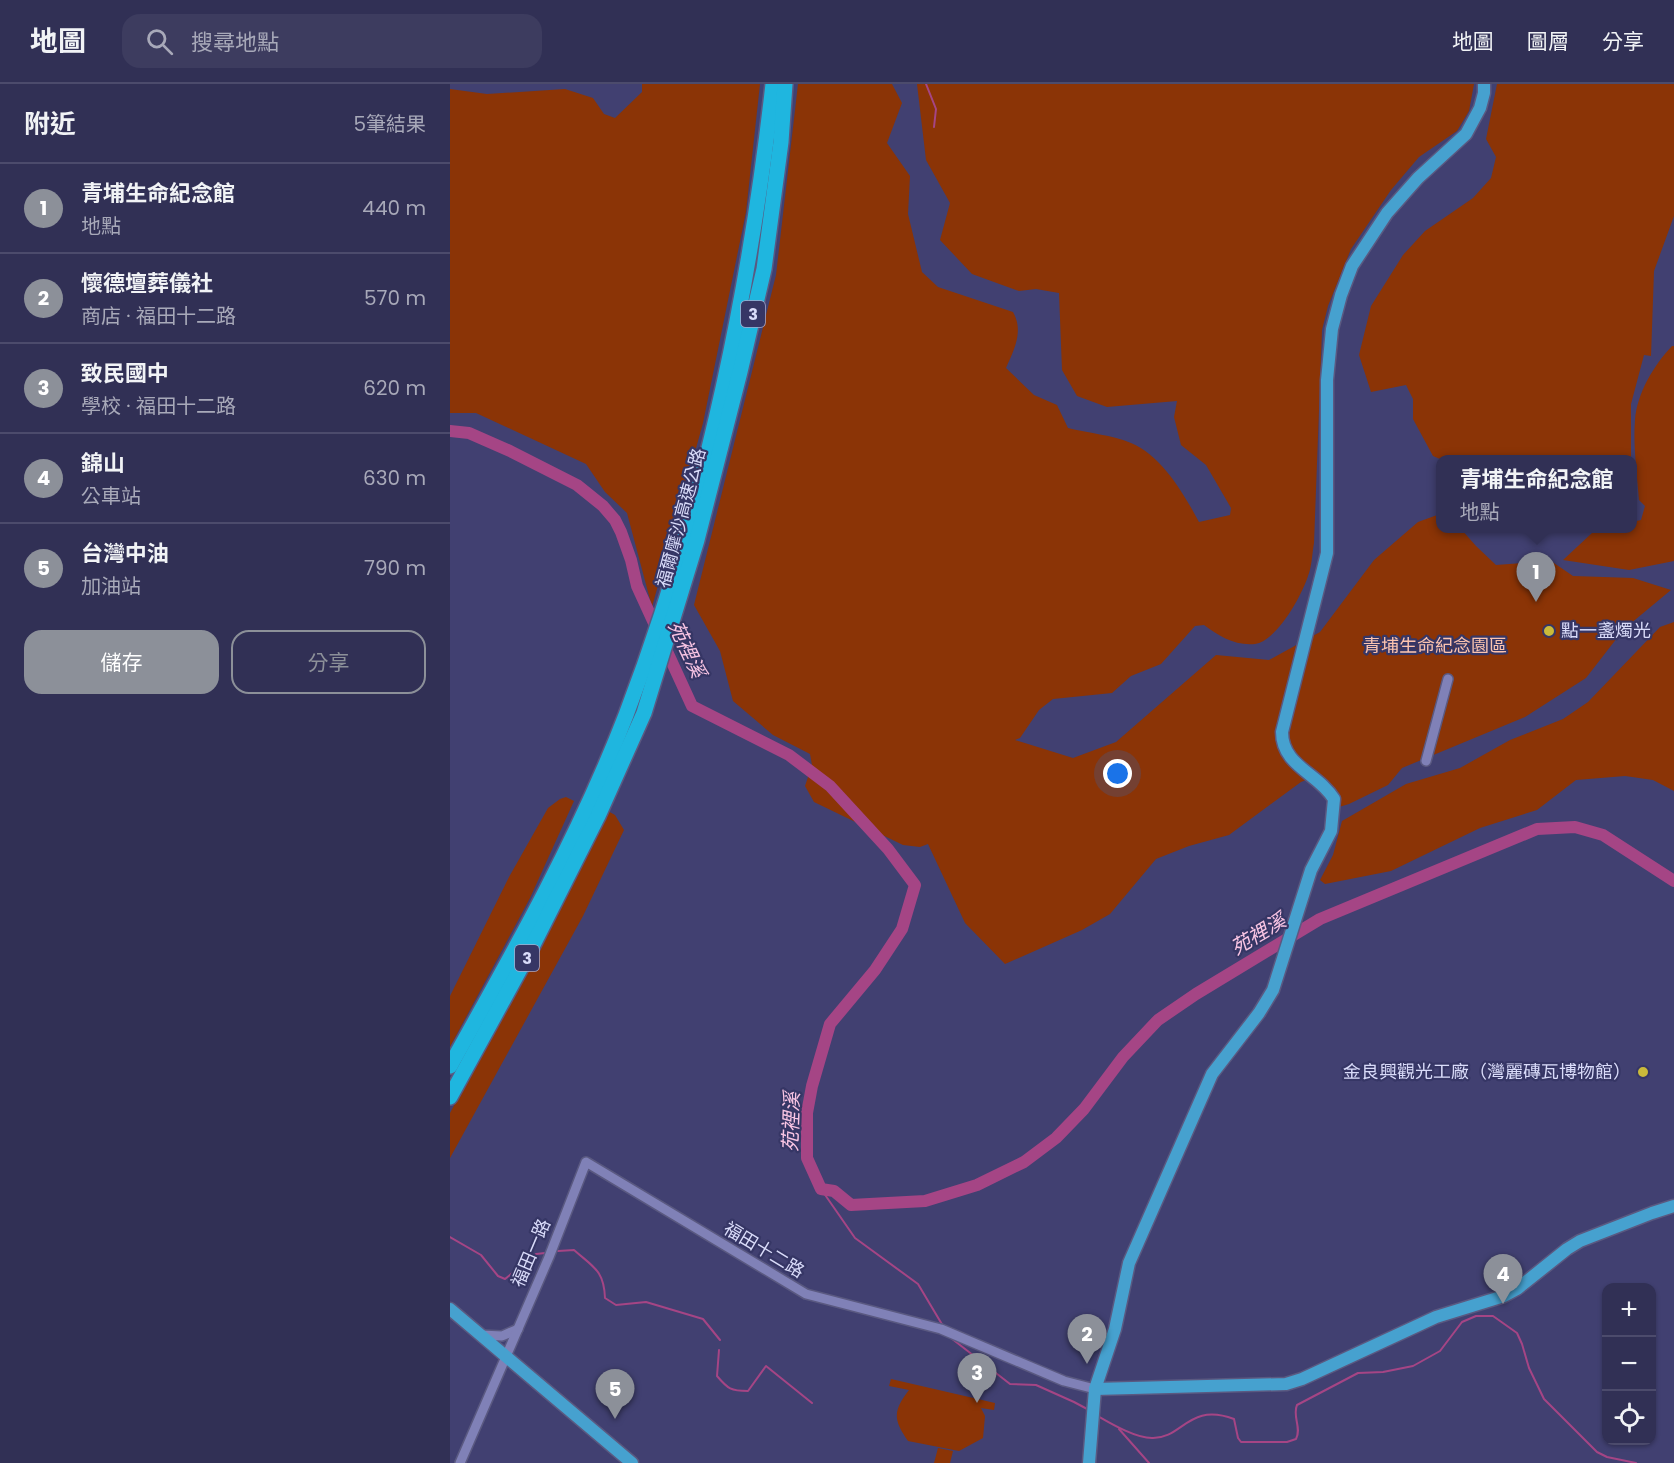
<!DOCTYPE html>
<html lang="zh-TW">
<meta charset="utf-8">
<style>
body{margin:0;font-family:Poppins,"Noto Sans TC",sans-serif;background:#3d3c5f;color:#f1f3f6}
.controls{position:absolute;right:18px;bottom:18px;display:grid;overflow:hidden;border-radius:12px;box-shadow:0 2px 4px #0004}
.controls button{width:54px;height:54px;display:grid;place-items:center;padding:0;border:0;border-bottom:2px solid #4c4b6c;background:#313055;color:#f1f3f6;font:30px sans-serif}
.you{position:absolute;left:668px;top:690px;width:21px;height:21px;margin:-15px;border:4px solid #fff;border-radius:50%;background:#1a73e8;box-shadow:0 0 0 9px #1a73e833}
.badge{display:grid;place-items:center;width:39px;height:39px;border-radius:50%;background:#8c9099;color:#fff;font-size:20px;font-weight:700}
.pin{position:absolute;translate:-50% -50px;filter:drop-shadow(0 2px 3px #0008)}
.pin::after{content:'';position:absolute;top:32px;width:21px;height:18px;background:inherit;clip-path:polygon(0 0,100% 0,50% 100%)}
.popup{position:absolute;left:986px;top:371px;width:201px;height:78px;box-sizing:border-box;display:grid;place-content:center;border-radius:12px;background:#313055;filter:drop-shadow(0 2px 4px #0005);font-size:20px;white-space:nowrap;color:#a8a9b9}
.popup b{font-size:22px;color:#f1f3f6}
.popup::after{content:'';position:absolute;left:50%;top:100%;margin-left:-12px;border:12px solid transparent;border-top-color:#313055}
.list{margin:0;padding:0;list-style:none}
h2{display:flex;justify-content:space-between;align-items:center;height:78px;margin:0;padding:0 24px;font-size:26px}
h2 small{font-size:20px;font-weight:400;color:#a8a9b9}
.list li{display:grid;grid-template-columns:39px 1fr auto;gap:18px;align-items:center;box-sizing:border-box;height:90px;padding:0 24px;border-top:2px solid #4c4b6c}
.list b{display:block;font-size:22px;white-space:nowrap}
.list p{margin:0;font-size:20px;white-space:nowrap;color:#a8a9b9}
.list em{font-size:20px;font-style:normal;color:#a8a9b9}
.actions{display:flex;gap:12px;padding:18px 24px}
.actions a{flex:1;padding:14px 0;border:2px solid #8c9099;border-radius:18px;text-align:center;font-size:21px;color:#8c9099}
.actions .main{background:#8c9099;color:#fff}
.icon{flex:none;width:33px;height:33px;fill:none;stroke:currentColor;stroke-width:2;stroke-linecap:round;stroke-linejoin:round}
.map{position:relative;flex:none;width:1224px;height:1379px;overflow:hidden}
header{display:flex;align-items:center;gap:36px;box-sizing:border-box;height:84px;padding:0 30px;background:#313055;border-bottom:2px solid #4c4b6c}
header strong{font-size:28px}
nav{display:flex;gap:33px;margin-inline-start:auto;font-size:21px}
.search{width:420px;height:54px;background:#3d3c5f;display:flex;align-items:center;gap:15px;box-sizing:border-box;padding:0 21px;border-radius:18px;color:#a8a9b9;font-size:22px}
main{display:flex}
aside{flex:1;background:#313055}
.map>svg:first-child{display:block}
.green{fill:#8b3406}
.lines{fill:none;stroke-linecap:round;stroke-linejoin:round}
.stream{stroke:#a54585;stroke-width:2}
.river{stroke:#a54585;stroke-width:12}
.minor-casing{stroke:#5a5981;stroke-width:12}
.major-casing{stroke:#5a5981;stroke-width:15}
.highway-casing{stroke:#5a5981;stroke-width:18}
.minor{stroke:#8081b7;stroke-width:9}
.major{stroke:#46a1cf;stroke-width:12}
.highway{stroke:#1fb6df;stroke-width:15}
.poi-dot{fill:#caba3a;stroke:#363665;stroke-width:2}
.labels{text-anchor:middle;stroke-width:4.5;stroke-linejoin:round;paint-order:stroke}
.shield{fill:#363665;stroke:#a8aacd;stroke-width:1.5}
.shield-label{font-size:16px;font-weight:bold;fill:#d9dbf9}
.street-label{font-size:18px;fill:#d9dbf9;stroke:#363665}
.poi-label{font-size:18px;fill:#d9dbf9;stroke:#363665;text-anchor:start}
.park-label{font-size:18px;fill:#fcc4af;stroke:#363665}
.water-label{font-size:20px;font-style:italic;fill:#f9c5e4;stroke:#363665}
</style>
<header>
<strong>地圖</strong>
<div class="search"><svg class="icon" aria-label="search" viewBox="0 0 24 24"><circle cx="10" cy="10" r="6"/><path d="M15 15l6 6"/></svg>搜尋地點</div>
<nav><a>地圖</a><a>圖層</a><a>分享</a></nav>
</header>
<main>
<aside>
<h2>附近<small>5筆結果</small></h2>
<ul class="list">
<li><span class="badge">1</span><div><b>青埔生命紀念館</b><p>地點</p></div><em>440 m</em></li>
<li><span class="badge">2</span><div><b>懷德壇葬儀社</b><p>商店 · 福田十二路</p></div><em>570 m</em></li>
<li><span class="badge">3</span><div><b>致民國中</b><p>學校 · 福田十二路</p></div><em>620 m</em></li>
<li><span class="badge">4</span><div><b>錦山</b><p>公車站</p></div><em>630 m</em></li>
<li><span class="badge">5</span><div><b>台灣中油</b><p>加油站</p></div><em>790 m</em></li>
</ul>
<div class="actions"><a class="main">儲存</a><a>分享</a></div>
</aside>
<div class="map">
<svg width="1224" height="1379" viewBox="0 0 1224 1379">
<rect width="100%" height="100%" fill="#414071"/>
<g class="green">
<polygon points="192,0 310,0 296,128 253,339 202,523 177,429 155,408 136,380 26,329 0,329 0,5 37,10 115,5 143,14 154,30 165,34 192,8"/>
<path d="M348,0H442L452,19L437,59L460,92L458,130L472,188L488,203L563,228C574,247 564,266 556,284L584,311L607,321L618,344C637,349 663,351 681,359C712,372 734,410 749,438L780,431L781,424L756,381L731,361L724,333L727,317L657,323L627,312L612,286L609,209L586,205L569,207L522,190L490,156L500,119L476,76L467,0H1024L1019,27L1007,47L969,73L941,106L901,165L878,222L872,246L864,459C862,470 862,482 858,492C852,511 827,557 805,560C785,562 769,552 754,541L745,542L711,580L681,592L662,609L603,615L589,626L570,654L565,656L623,674L666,658L766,571L819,576L870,548L924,476L968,438L990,430V444L1011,445L1026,462L1046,481L1101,477L1123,492L1183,494L1221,506L1174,545L1136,594L1075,633L952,684L938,701L899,720L889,723L868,691L851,698L779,751L739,762L706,775L660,830L632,846L555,880L515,839L478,760L470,763L453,761L364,718L355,702L362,681L360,670L323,651L283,617L270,567L244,521L326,191Z"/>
<polygon points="1047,0 1224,0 1224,132 1204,187 1201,272 1194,271 1181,320 1181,375 990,375 983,372 963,335 963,315 956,301 921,308 909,271 921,222 953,171 975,147 1023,114 1041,94 1046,73 1036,55"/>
<path d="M1222,262H1224V477L1179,486L1113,476L1142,449L1158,445L1182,444V438L1191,436L1195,422L1189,416C1187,390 1183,362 1185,336C1187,309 1204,281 1222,262Z"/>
<polygon points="1224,538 1224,707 1203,696 1175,692 1126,696 1087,726 1030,744 941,787 875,800 870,796 883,771 892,737 956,700 1010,684 1060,656 1113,635 1138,618 1210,543"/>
<polygon points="116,713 124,717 80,814 0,963 0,912 59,793 98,724 110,715"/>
<polygon points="156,726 165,731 174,746 133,832 0,1074 0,1029 84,873"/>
<path d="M441,1295L545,1319L544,1326L531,1324L535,1332L533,1354L509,1367L458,1357C443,1335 443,1327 459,1306L439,1302Z"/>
<polygon points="488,1364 503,1367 500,1379 484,1379"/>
</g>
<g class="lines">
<g class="stream">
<polyline points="476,0 486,25 484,43"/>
<polyline points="371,1105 405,1154 468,1200 493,1242"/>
<polyline points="0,1153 31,1171 48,1192 55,1195 86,1170 95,1169"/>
<path d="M108,1167L124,1166C143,1183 154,1186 155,1214L166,1221L196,1218L253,1235L270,1256"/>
<polyline points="501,1254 560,1300 586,1301 624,1318 639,1326"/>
<path d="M269,1266L267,1292C278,1305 281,1307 298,1307L316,1282L362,1319"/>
<path d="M646,1331C660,1339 685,1354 702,1354C733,1355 738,1318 784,1335L788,1354L791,1358H837L846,1355C852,1344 842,1332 847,1321L908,1289L933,1288L963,1282L990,1267L1012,1238L1026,1232H1043L1067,1249L1072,1260L1079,1284L1094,1315L1147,1368L1157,1373L1186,1379"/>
<polyline points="669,1345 699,1379"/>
</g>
<polyline class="river" points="0,347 19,349 60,367 127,401 153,422 165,436 171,448 181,476 187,502 242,622 339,671 380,702 438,765 465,801 452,845 425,886 380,940 362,1002 357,1029 357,1074 371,1105 384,1107 401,1121 475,1117 527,1101 574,1078 606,1054 634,1025 673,973 708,936 746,910 870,835 1087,745 1125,743 1153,751 1224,797"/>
<defs>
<g id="minor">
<polyline points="976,677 998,595"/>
<polyline points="31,1251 52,1252 68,1245"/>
<polyline points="10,1379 99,1173 136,1078 356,1210 491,1245 614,1297 645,1305"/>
</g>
<g id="major">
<polyline points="0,1225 182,1379"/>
<polyline points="645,1305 836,1300 852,1295 986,1233 1054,1212 1067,1205 1117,1165 1130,1157 1202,1129 1224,1122"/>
<path d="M639,1379L645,1305L665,1245L679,1179L762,990L809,929L823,906L861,786L881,747L884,715C868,689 832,682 832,648L877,469V296L882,245L891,211L902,182L937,129L968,94L1016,50L1030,24L1034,9V0"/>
</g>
<g id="highway">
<path d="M0,982C64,868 129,753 176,631C253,429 299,214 323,0"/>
<polyline points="0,1013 80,867 148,732 194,629 247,456 290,288 314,185 331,58 335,0"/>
</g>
</defs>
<use href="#minor" class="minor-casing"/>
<use href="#major" class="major-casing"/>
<use href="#highway" class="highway-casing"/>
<use href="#minor" class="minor"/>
<use href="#major" class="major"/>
<use href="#highway" class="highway"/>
</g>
<g class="poi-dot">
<circle cx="1099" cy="547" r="6"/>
<circle cx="1193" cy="988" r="6"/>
</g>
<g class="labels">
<g class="shield">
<rect x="291" y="217" width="24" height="26" rx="4.5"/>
<rect x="65" y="861" width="24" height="26" rx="4.5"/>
</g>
<g class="shield-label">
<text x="303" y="236">3</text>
<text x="77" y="880">3</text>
</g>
<g class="street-label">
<text transform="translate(231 434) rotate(-75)" y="6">福爾摩沙高速公路</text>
<text transform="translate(314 1166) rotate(31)" y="6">福田十二路</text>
<text transform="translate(81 1169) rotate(-67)" y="6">福田一路</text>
</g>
<g class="poi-label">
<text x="1111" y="553">點一盞燭光</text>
<text x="1181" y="994" text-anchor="end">金良興觀光工廠（灣麗磚瓦博物館）</text>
</g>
<g class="park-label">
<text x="985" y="568">青埔生命紀念園區</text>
</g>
<g class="water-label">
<text transform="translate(237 565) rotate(65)" y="7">苑裡溪</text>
<text transform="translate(808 850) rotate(-31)" y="7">苑裡溪</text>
<text transform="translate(341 1038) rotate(-88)" y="7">苑裡溪</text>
</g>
</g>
</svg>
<div class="controls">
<button>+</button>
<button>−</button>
<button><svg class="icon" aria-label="locate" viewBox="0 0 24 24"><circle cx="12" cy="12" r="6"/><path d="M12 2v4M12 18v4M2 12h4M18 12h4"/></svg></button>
</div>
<div class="you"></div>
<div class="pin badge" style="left:1086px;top:518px">1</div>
<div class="popup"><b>青埔生命紀念館</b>地點</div>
<div class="pin badge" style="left:637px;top:1280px">2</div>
<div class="pin badge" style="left:527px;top:1319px">3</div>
<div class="pin badge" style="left:1053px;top:1220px">4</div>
<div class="pin badge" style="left:165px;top:1335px">5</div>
</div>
</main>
